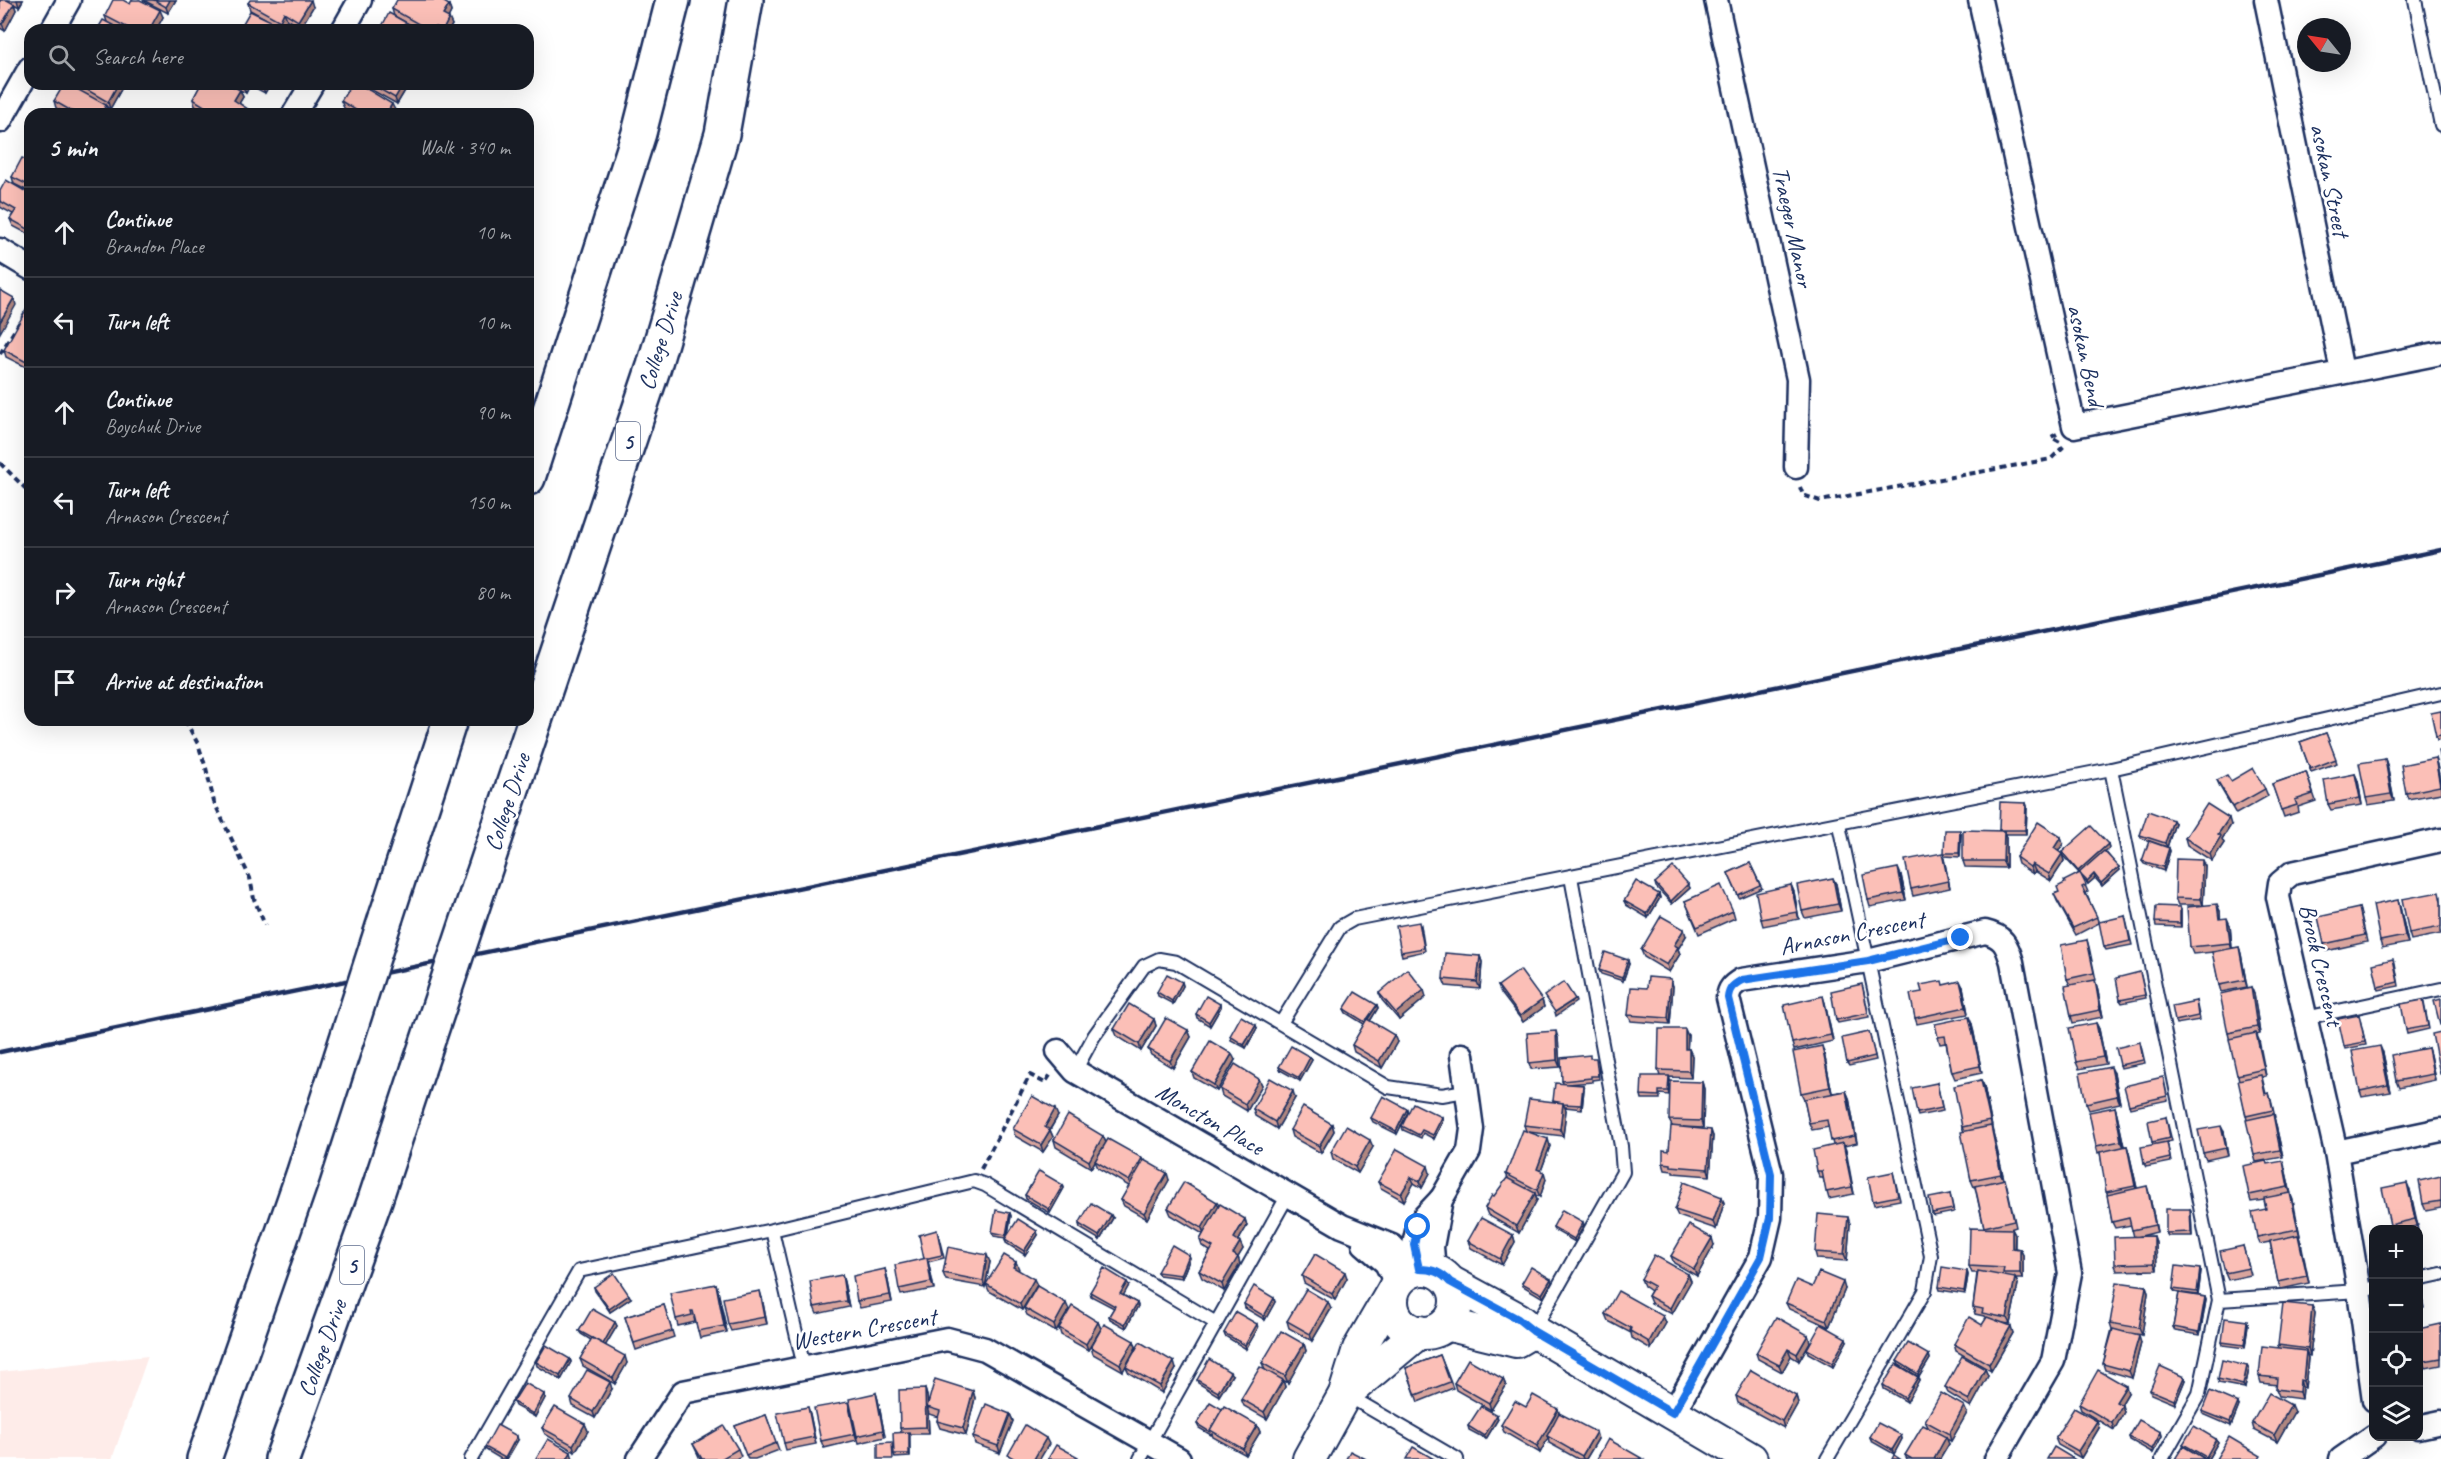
<!DOCTYPE html>
<meta charset="utf-8">
<style>
body{margin:0;font-family:Caveat,sans-serif;background:#20242c;color:#f1f3f6}
.controls{position:absolute;right:18px;bottom:18px;display:grid;overflow:hidden;border-radius:12px;box-shadow:0 6px 24px #0002}
.controls button{width:54px;height:54px;display:grid;place-items:center;padding:0;border:0;border-bottom:2px solid #363941;background:#171b24;color:#f1f3f6;font:30px sans-serif}
.compass{position:absolute;left:2297px;top:18px;width:54px;height:54px;border-radius:50%;background:#171b24;box-shadow:0 6px 24px #0002;rotate:300deg}
.stop{position:absolute;width:18px;height:18px;margin:-14px;border:4px solid #1a73e8;border-radius:50%;background:#fff}
.stop.end{background:#1a73e8;border-color:#fff;box-shadow:0 2px 6px #0008}
.list{margin:0;padding:0;list-style:none}
h2{display:flex;justify-content:space-between;align-items:center;height:78px;margin:0;padding:0 24px;font-size:26px}
h2 small{font-size:20px;font-weight:400;color:#9ea1a6}
.list li{display:grid;grid-template-columns:39px 1fr auto;gap:18px;align-items:center;box-sizing:border-box;height:90px;padding:0 24px;border-top:2px solid #363941}
.list b{display:block;font-size:22px;white-space:nowrap}
.list p{margin:0;font-size:20px;white-space:nowrap;color:#9ea1a6}
.list em{font-size:20px;font-style:normal;color:#9ea1a6}
.icon{flex:none;width:33px;height:33px;fill:none;stroke:currentColor;stroke-width:2;stroke-linecap:round;stroke-linejoin:round}
.map{position:relative;flex:none;width:2441px;height:1459px;overflow:hidden}
.search{position:absolute;background:#171b24;box-shadow:0 6px 24px #0002;left:24px;top:24px;width:510px;height:66px;display:flex;align-items:center;gap:15px;box-sizing:border-box;padding:0 21px;border-radius:18px;color:#9ea1a6;font-size:22px}
.panel{position:absolute;background:#171b24;box-shadow:0 6px 24px #0002;left:24px;top:108px;width:510px;height:618px;border-radius:18px}
.map>svg:first-child{display:block}
.built{fill:#feece9}
.lines{fill:none;stroke-linecap:round;stroke-linejoin:round}
.lane-casing{stroke:#1b2f5e;stroke-width:16}
.street-casing{stroke:#1b2f5e;stroke-width:27}
.secondary-casing{stroke:#1b2f5e;stroke-width:36}
.highway-casing{stroke:#1b2f5e;stroke-width:38}
.path{stroke:#1b2f5e;stroke-width:4;stroke-dasharray:6 4.5;stroke-linecap:butt}
.lane{stroke:#fff;stroke-width:12}
.street{stroke:#fff;stroke-width:22}
.secondary{stroke:#fff;stroke-width:32}
.highway{stroke:#fff;stroke-width:33}
.rail{stroke:#1b2f5e;stroke-width:4.5}
.highway-bridge-casing{stroke:#1b2f5e;stroke-width:38;stroke-linecap:butt}
.highway-bridge{stroke:#fff;stroke-width:33}
.wall{fill:#d8a49d;stroke:#1b2f5e;stroke-width:1.5}
.shaded-wall{fill:#b08680;stroke:#1b2f5e;stroke-width:1.5}
.building{fill:#fbbfb7;stroke:#1b2f5e;stroke-width:1.5}
.route{stroke:#1a73e8;stroke-width:8}
.labels{text-anchor:middle;stroke-width:5;stroke-linejoin:round;paint-order:stroke}
.shield{fill:#fff;stroke:#5f6d8e;stroke-width:1.5}
.shield-label{font-size:22px;font-weight:bold;fill:#1b2f5e}
.street-label{font-size:24px;fill:#1b2f5e;stroke:#fff}
</style>
<div class="map">
<svg width="2441" height="1459" viewBox="0 0 2441 1459">
<rect width="100%" height="100%" fill="#fff"/>
<filter id="ink" filterUnits="userSpaceOnUse"><feTurbulence type="fractalNoise" baseFrequency=".0167" numOctaves="2"/><feDisplacementMap in="SourceGraphic" scale="12" xChannelSelector="R" yChannelSelector="G"/><feConvolveMatrix kernelMatrix="1 2 1 2 8 2 1 2 1" color-interpolation-filters="sRGB"/></filter>
<g filter="url(#ink)">
<polygon class="built" points="148,1356 112,1459 0,1459 0,1372"/>
<g class="lines">
<defs>
<g id="lane">
<polyline points="2415,0 2441,125"/>
<polyline points="2111,769 2219,1300 2199,1394 2162,1459"/>
<polyline points="2305,1018 2441,989"/>
<polyline points="1281,1023 1340,927 1354,919 2111,769 2441,693"/>
<polyline points="1075,1071 1094,1036 1144,966 1159,959 1176,962 1388,1087 1442,1095 1465,1091"/>
<polyline points="772,1230 804,1367"/>
<polyline points="2418,1279 2441,1274"/>
<polyline points="2219,1300 2359,1291 2374,1288"/>
<polyline points="1533,1331 1623,1172 1621,1146 1571,877"/>
<polyline points="1347,1395 1457,1459"/>
<polyline points="471,1459 579,1271 772,1230 974,1181 985,1185 1216,1323"/>
<polyline points="1140,1459 1288,1195"/>
<polyline points="1827,1459 1925,1291 1931,1256 1839,825"/>
</g>
<g id="street">
<polyline points="1716,0 1798,379 1796,467"/>
<polyline points="1980,0 2074,426 2441,353"/>
<polyline points="2266,0 2342,371"/>
<polyline points="52,30 69,0"/>
<polyline points="343,30 360,0"/>
<polyline points="294,114 312,84"/>
<polyline points="0,121 30,68"/>
<polyline points="0,250 30,268"/>
<polyline points="1058,1051 1075,1071 1342,1226 1392,1246 1414,1270"/>
<polyline points="2336,1152 2441,1130"/>
<polyline points="1364,1244 1386,1263 1397,1285"/>
<polyline points="1419,1269 1414,1245 1418,1227 1424,1217 1442,1198 1469,1151 1472,1129 1462,1055"/>
<polyline points="1434,1271 1432,1247 1441,1199"/>
<polyline points="2374,1400 2359,1291 2336,1152 2278,897 2280,883 2292,873 2441,840"/>
<path d="M1673,1413L1761,1257L1770,1218L1771,1174L1728,998C1729,988 1733,985 1741,980L1868,961L1985,932C2003,936 2007,945 2012,962L2070,1273L2053,1361L1996,1459"/>
<polyline points="2418,1427 2441,1422"/>
<polyline points="639,1459 683,1392 947,1339 985,1349 1179,1459"/>
<polyline points="2341,1459 2374,1436"/>
</g>
<g id="secondary">
<circle cx="1424" cy="1301" r="32"/>
<polyline points="1450,1282 1518,1319 1533,1331 1751,1459"/>
<polyline points="1446,1324 1516,1341 1533,1331"/>
<polyline points="1345,1394 1419,1332"/>
<polyline points="1309,1459 1345,1394 1359,1349 1393,1291"/>
</g>
<g id="highway">
<polyline points="528,478 639,133 673,0"/>
<polyline points="483,875 654,366 722,134 746,0"/>
<polyline points="386,917 450,720"/>
<polyline points="204,1459 303,1175 333,1082"/>
<polyline points="282,1459 375,1200 418,1070"/>
</g>
</defs>
<use href="#lane" class="lane-casing"/>
<use href="#street" class="street-casing"/>
<use href="#secondary" class="secondary-casing"/>
<use href="#highway" class="highway-casing"/>
<g class="path">
<polyline points="0,354 30,305"/>
<polyline points="2057,434 2051,437 2062,443"/>
<polyline points="0,463 30,493"/>
<polyline points="1800,487 1803,495 1820,501 2051,459 2066,444"/>
<polyline points="185,720 198,744 206,768 214,802 250,878 254,899 265,925"/>
<polyline points="981,1169 1030,1075 1045,1083 1051,1074"/>
</g>
<use href="#lane" class="lane"/>
<use href="#street" class="street"/>
<use href="#secondary" class="secondary"/>
<use href="#highway" class="highway"/>
<polyline class="rail" points="0,1052 2441,550"/>
<defs>
<g id="highway-bridge">
<polyline points="418,1070 483,875"/>
<polyline points="333,1082 386,917"/>
</g>
</defs>
<use href="#highway-bridge" class="highway-bridge-casing"/>
<use href="#highway-bridge" class="highway-bridge"/>
</g>
<g class="wall">
<polygon points="0,0 23,0 19,7 14,4 16,10 5,31 0,28"/>
<polygon points="143,0 176,0 168,13"/>
<polygon points="248,3 313,7 301,27 287,19 282,28 273,23 275,29 265,18 250,10"/>
<polygon points="130,4 163,17 156,30 97,30 107,22 105,16"/>
<polygon points="449,5 451,12 448,18 452,25 449,30 420,30 394,16 392,9"/>
<polygon points="70,84 124,84 110,109 107,107 108,112 107,114 67,114 56,108 54,101 71,86"/>
<polygon points="201,84 270,84 265,93 250,85 246,93 240,90 243,97 239,103 249,110 250,114 208,114 195,106 193,99"/>
<polygon points="361,84 409,84 397,104"/>
<polygon points="341,101 395,110 393,114 354,114 344,108"/>
<polygon points="30,162 30,192 14,184 12,177"/>
<polygon points="0,191 30,194 30,235 13,226 10,219 13,214 0,207"/>
<polygon points="30,312 30,369 6,357 4,350"/>
<polygon points="2441,711 2441,739 2437,740 2436,736"/>
<polygon points="2326,733 2337,763 2311,772 2300,742"/>
<polygon points="2385,759 2387,765 2394,801 2368,805 2366,798"/>
<polygon points="2437,765 2441,784 2441,793 2408,799 2406,793"/>
<polygon points="2306,772 2316,801 2298,807 2299,812 2284,817 2272,784"/>
<polygon points="2355,774 2358,781 2362,805 2331,810 2328,804"/>
<polygon points="2217,780 2265,789 2268,796 2236,814 2220,787"/>
<polygon points="2026,803 2027,806 2026,834 2005,834 2006,838 2006,868 1965,867 1963,861 2000,831 1999,830"/>
<polygon points="2175,823 2167,847 2141,838 2140,835"/>
<polygon points="2231,825 2222,839 2224,843 2212,861 2187,845 2185,838"/>
<polygon points="1961,834 1960,857 1945,856 1944,853"/>
<polygon points="2063,844 2058,852 2062,854 2064,861 2051,881 2035,871 2033,874 2018,864 2016,857"/>
<polygon points="2108,844 2109,848 2105,851 2120,870 2102,886 2095,878 2088,884 2082,878 2088,892 2086,893 2099,923 2076,935 2057,901 2054,894 2059,892 2065,883 2079,873 2063,856 2062,852"/>
<polygon points="2169,848 2170,851 2164,871 2144,864 2142,861"/>
<polygon points="1944,859 1950,888 1913,896 1911,889"/>
<polygon points="1750,863 1762,888 1739,898 1728,873"/>
<polygon points="2205,867 2203,905 2220,911 2220,919 2230,925 2232,948 2239,947 2241,954 2247,987 2221,992 2219,985 2213,952 2193,954 2190,947 2200,905 2178,905 2175,898"/>
<polygon points="1901,875 1906,900 1870,907 1868,900"/>
<polygon points="1655,883 1688,884 1690,888 1672,904 1656,887"/>
<polygon points="1836,884 1841,911 1805,918 1802,911"/>
<polygon points="1791,885 1794,892 1799,919 1763,926 1761,919"/>
<polygon points="1659,894 1660,898 1648,918 1626,905 1624,901"/>
<polygon points="2441,897 2441,934 2411,940 2409,933"/>
<polygon points="1685,901 1733,911 1735,918 1699,934"/>
<polygon points="2400,907 2408,943 2382,948 2380,941"/>
<polygon points="2359,908 2361,915 2367,942 2326,951 2324,944"/>
<polygon points="2181,910 2181,927 2156,926 2155,922"/>
<polygon points="2125,916 2132,945 2106,950 2104,947"/>
<polygon points="1421,925 1425,951 1402,956 1401,952"/>
<polygon points="1686,936 1678,949 1680,954 1669,972 1644,957 1641,950"/>
<polygon points="2087,940 2089,947 2096,980 2095,981 2097,987 2103,1017 2073,1023 2071,1016 2070,985 2067,979"/>
<polygon points="1480,956 1482,962 1480,989 1446,986 1443,979"/>
<polygon points="2395,963 2399,986 2379,990 2378,987"/>
<polygon points="1629,964 1623,981 1601,974 1599,970"/>
<polygon points="2141,976 2146,998 2122,1003 2120,1000"/>
<polygon points="1182,982 1183,986 1173,1004 1158,996 1157,992"/>
<polygon points="1943,985 1963,987 1968,1014 1917,1024 1915,1018 1922,992"/>
<polygon points="1498,986 1542,1000 1544,1007 1523,1022 1501,993"/>
<polygon points="1673,986 1670,1024 1631,1021 1628,1015 1647,988"/>
<polygon points="2251,987 2254,994 2260,1034 2256,1035 2266,1076 2262,1077 2266,1094 2269,1093 2271,1100 2275,1117 2274,1117 2283,1157 2256,1162 2254,1155 2239,1080 2228,1033"/>
<polygon points="1863,988 1869,1017 1838,1023 1836,1020"/>
<polygon points="1379,993 1426,997 1399,1020 1382,1000"/>
<polygon points="2196,1001 2200,1020 2176,1024 2175,1021"/>
<polygon points="1825,1003 1833,1041 1794,1050 1792,1043"/>
<polygon points="2424,1003 2429,1029 2407,1034 2406,1030"/>
<polygon points="1220,1004 1221,1007 1210,1026 1197,1018 1196,1014"/>
<polygon points="1377,1005 1378,1008 1370,1021 1397,1042 1382,1068 1354,1052 1352,1045 1364,1024 1346,1013 1344,1009"/>
<polygon points="2359,1015 2366,1045 2345,1049 2344,1046"/>
<polygon points="1154,1019 1156,1026 1141,1051 1117,1036 1114,1029"/>
<polygon points="2096,1023 2099,1029 2106,1064 2079,1069 2076,1062"/>
<polygon points="1972,1024 1982,1073 1955,1079 1952,1072 1946,1043 1940,1044 1938,1037"/>
<polygon points="1257,1028 1246,1048 1231,1040 1230,1036"/>
<polygon points="1188,1030 1191,1037 1173,1068 1151,1055 1148,1049"/>
<polygon points="1688,1036 1687,1049 1689,1049 1692,1056 1691,1078 1669,1077 1670,1080 1669,1095 1660,1094 1660,1099 1642,1099 1641,1095 1660,1076 1658,1070"/>
<polygon points="1870,1036 1876,1060 1849,1066 1847,1063"/>
<polygon points="1558,1038 1560,1067 1531,1069 1529,1063"/>
<polygon points="2141,1046 2145,1063 2121,1068 2120,1065"/>
<polygon points="2428,1048 2430,1055 2435,1080 2399,1088 2396,1081"/>
<polygon points="1824,1053 1832,1093 1846,1091 1849,1098 1857,1143 1844,1146 1854,1194 1829,1199 1823,1178 1820,1178 1817,1171 1833,1145 1829,1127 1812,1130 1809,1123 1804,1099 1801,1093"/>
<polygon points="2383,1053 2391,1092 2362,1097 2360,1091"/>
<polygon points="1310,1057 1312,1060 1300,1081 1280,1070 1279,1067"/>
<polygon points="1591,1058 1598,1061 1599,1079 1592,1080 1592,1082 1568,1084 1583,1085 1584,1089 1582,1109 1565,1107 1566,1110 1563,1136 1529,1132 1550,1146 1541,1171 1546,1179 1540,1197 1535,1195 1537,1200 1519,1233 1488,1215 1485,1208 1508,1178 1506,1174 1526,1131 1524,1125 1553,1101 1563,1083 1562,1081"/>
<polygon points="1235,1060 1217,1091 1194,1078 1192,1072"/>
<polygon points="2114,1073 2120,1103 2089,1110 2086,1103"/>
<polygon points="1259,1079 1262,1085 1247,1111 1222,1096 1220,1089"/>
<polygon points="1981,1080 1984,1086 1992,1127 1992,1128 2004,1179 2007,1186 2016,1227 2010,1229 2012,1229 2015,1235 2015,1248 2020,1249 2023,1255 2023,1279 2016,1279 2018,1284 2010,1324 2003,1323 2013,1333 1991,1371 1956,1351 1954,1344 1982,1325 1986,1320 1984,1316 1975,1314 1973,1307 1977,1273 1972,1273 1969,1266 1984,1228 1975,1187 1974,1187 1971,1180 1964,1132 1962,1127"/>
<polygon points="2164,1080 2168,1100 2130,1108 2129,1105"/>
<polygon points="1702,1082 1704,1089 1703,1128 1683,1127 1713,1136 1710,1176 1673,1173 1673,1171 1665,1170 1663,1163 1669,1151 1672,1126 1669,1120"/>
<polygon points="1937,1083 1943,1111 1918,1116 1917,1113"/>
<polygon points="1295,1098 1277,1129 1255,1116 1253,1109"/>
<polygon points="2115,1107 2117,1114 2124,1146 2127,1146 2129,1153 2137,1188 2149,1193 2157,1232 2137,1237 2154,1236 2156,1243 2157,1270 2117,1271 2115,1264 2134,1237 2131,1225 2115,1228 2112,1222 2100,1152 2098,1153 2096,1146"/>
<polygon points="1408,1112 1397,1134 1373,1122 1371,1118"/>
<polygon points="1058,1116 1050,1130 1053,1137 1043,1152 1015,1136 1013,1129"/>
<polygon points="1442,1117 1443,1120 1434,1139 1423,1133 1421,1138 1403,1130 1402,1126"/>
<polygon points="2166,1117 2172,1141 2167,1142 2171,1162 2146,1167 2144,1164 2153,1144 2152,1142"/>
<polygon points="1332,1124 1334,1131 1321,1153 1292,1137 1290,1130"/>
<polygon points="2224,1132 2228,1155 2206,1160 2203,1153"/>
<polygon points="1103,1136 1106,1143 1143,1162 1169,1180 1147,1219 1124,1206 1121,1200 1129,1186 1098,1168 1095,1161 1098,1156 1091,1168 1056,1147 1054,1140"/>
<polygon points="1373,1147 1358,1173 1333,1159 1331,1152"/>
<polygon points="2267,1164 2285,1168 2300,1236 2299,1236 2309,1283 2281,1289 2278,1282 2270,1242 2260,1244 2257,1237 2266,1209 2264,1200 2251,1202 2249,1195"/>
<polygon points="1893,1172 1900,1200 1874,1205 1873,1201"/>
<polygon points="1430,1173 1422,1188 1414,1183 1404,1201 1381,1188 1378,1182"/>
<polygon points="2441,1176 2441,1208 2426,1211 2423,1204"/>
<polygon points="1063,1185 1064,1188 1050,1213 1026,1199 1025,1195"/>
<polygon points="2410,1190 2418,1230 2391,1230 2390,1225"/>
<polygon points="1950,1194 1954,1212 1934,1216 1932,1213"/>
<polygon points="1722,1197 1724,1203 1716,1229 1678,1216 1675,1210"/>
<polygon points="1217,1202 1219,1207 1245,1219 1247,1226 1238,1241 1243,1249 1238,1257 1240,1264 1224,1291 1202,1278 1199,1271 1210,1251 1202,1246 1200,1240 1203,1234 1171,1215 1168,1208"/>
<polygon points="2190,1209 2191,1212 2192,1236 2168,1236 2166,1233"/>
<polygon points="1010,1213 1011,1216 1008,1235 1038,1235 1025,1255 1006,1243 1005,1239 1006,1238 994,1236 992,1232"/>
<polygon points="1113,1218 1100,1240 1080,1228 1079,1224"/>
<polygon points="1850,1224 1847,1261 1817,1259 1815,1252"/>
<polygon points="1584,1225 1575,1242 1554,1230 1553,1227"/>
<polygon points="938,1234 944,1258 928,1262 934,1289 901,1295 899,1289 924,1259"/>
<polygon points="1513,1235 1515,1242 1502,1265 1471,1248 1468,1241"/>
<polygon points="1714,1245 1697,1276 1674,1263 1671,1256"/>
<polygon points="2243,1246 2251,1275 2228,1280 2225,1273"/>
<polygon points="1189,1255 1190,1258 1182,1278 1159,1275 1157,1272"/>
<polygon points="990,1262 985,1287 946,1280 943,1273"/>
<polygon points="1016,1262 1018,1270 1037,1285 1022,1310 989,1291 986,1284"/>
<polygon points="885,1269 887,1276 892,1302 860,1308 857,1301"/>
<polygon points="1967,1271 1968,1275 1965,1294 1940,1290 1939,1287"/>
<polygon points="2201,1272 2198,1295 2182,1293 2205,1297 2206,1300 2200,1335 2175,1331 2173,1327 2179,1293 2175,1292 2173,1289"/>
<polygon points="1688,1274 1691,1281 1672,1314 1651,1303 1648,1296 1651,1291 1644,1286 1641,1279"/>
<polygon points="842,1275 844,1282 849,1307 817,1314 814,1307"/>
<polygon points="1302,1276 1347,1278 1335,1300 1304,1283"/>
<polygon points="1552,1282 1543,1298 1523,1286 1522,1283"/>
<polygon points="716,1284 718,1291 727,1332 700,1338 695,1318 694,1318 695,1322 678,1326 676,1319"/>
<polygon points="1129,1285 1123,1295 1137,1303 1138,1306 1126,1328 1110,1319 1109,1316 1114,1308 1091,1296 1090,1292"/>
<polygon points="2418,1285 2420,1288 2424,1308 2418,1309"/>
<polygon points="2146,1286 2148,1293 2142,1335 2124,1332 2141,1343 2132,1378 2105,1370 2103,1364 2112,1329 2110,1323"/>
<polygon points="594,1287 631,1298 610,1312 595,1291"/>
<polygon points="1812,1287 1845,1289 1829,1327 1789,1309 1786,1303"/>
<polygon points="762,1298 767,1324 731,1331 728,1324"/>
<polygon points="1275,1302 1265,1320 1245,1308 1244,1304"/>
<polygon points="664,1305 674,1337 636,1350 625,1317"/>
<polygon points="2312,1306 2315,1313 2310,1356 2307,1355 2308,1358 2305,1388 2302,1387 2301,1399 2279,1396 2276,1389 2277,1385 2261,1383 2259,1376 2279,1348 2278,1345"/>
<polygon points="1024,1308 1069,1310 1056,1332 1027,1315"/>
<polygon points="1331,1309 1312,1341 1289,1328 1287,1321"/>
<polygon points="1605,1314 1663,1316 1666,1323 1651,1349 1632,1338 1631,1333 1608,1321"/>
<polygon points="615,1322 617,1326 605,1345 627,1363 615,1384 583,1366 580,1359 591,1340 581,1334 579,1331"/>
<polygon points="1098,1322 1101,1329 1088,1350 1061,1335 1059,1328"/>
<polygon points="2248,1324 2245,1348 2223,1345 2222,1342"/>
<polygon points="2441,1324 2441,1365 2426,1368 2424,1361"/>
<polygon points="1258,1328 1246,1349 1225,1336 1224,1333"/>
<polygon points="1808,1335 1810,1342 1799,1361 1791,1356 1782,1372 1758,1359 1756,1353"/>
<polygon points="1134,1341 1136,1347 1123,1371 1093,1354 1091,1347"/>
<polygon points="1847,1341 1833,1367 1808,1353 1807,1349"/>
<polygon points="1304,1344 1306,1351 1288,1383 1283,1380 1285,1387 1267,1419 1244,1406 1241,1399 1265,1370 1262,1363"/>
<polygon points="1440,1355 1453,1388 1418,1402 1406,1368"/>
<polygon points="1929,1355 1930,1359 1919,1377 1899,1365 1897,1361"/>
<polygon points="570,1359 571,1362 561,1380 537,1366 536,1362"/>
<polygon points="1126,1367 1176,1369 1162,1393 1129,1373"/>
<polygon points="1985,1369 1988,1376 1971,1407 1948,1393 1945,1387"/>
<polygon points="2249,1369 2245,1388 2219,1383 2218,1379"/>
<polygon points="1232,1375 1219,1396 1198,1383 1197,1380"/>
<polygon points="1918,1377 1919,1380 1907,1402 1884,1389 1883,1385"/>
<polygon points="2184,1377 2185,1380 2175,1404 2151,1394 2150,1390"/>
<polygon points="1503,1379 1506,1386 1491,1410 1456,1390 1454,1383"/>
<polygon points="612,1389 595,1418 573,1406 571,1399"/>
<polygon points="925,1389 927,1396 928,1403 973,1391 975,1398 966,1435 940,1428 937,1421 938,1417 929,1414 928,1411 929,1434 909,1434 910,1457 895,1458 894,1454 901,1432 900,1428"/>
<polygon points="876,1393 878,1400 885,1437 859,1443 857,1436"/>
<polygon points="2128,1393 2121,1405 2124,1412 2114,1430 2081,1410 2079,1404"/>
<polygon points="544,1394 545,1398 535,1417 515,1406 513,1402"/>
<polygon points="1736,1396 1796,1396 1798,1403 1784,1428 1738,1403"/>
<polygon points="2239,1406 2231,1426 2203,1414 2202,1411"/>
<polygon points="1526,1407 1558,1409 1559,1414 1598,1439 1586,1459 1578,1459 1549,1443 1548,1438 1540,1453 1504,1432 1501,1425"/>
<polygon points="851,1409 857,1440 824,1448 821,1441"/>
<polygon points="1222,1409 1257,1425 1260,1432 1246,1455 1213,1437 1212,1434 1211,1435 1199,1428 1197,1424"/>
<polygon points="2294,1412 2277,1442 2254,1430 2252,1423"/>
<polygon points="1967,1413 1951,1441 1946,1439 1949,1444 1940,1459 1907,1459 1905,1455 1928,1427 1925,1421"/>
<polygon points="810,1414 816,1444 786,1450 784,1443"/>
<polygon points="1010,1414 1013,1421 1000,1453 975,1444 973,1437"/>
<polygon points="766,1415 779,1450 755,1459 748,1459 735,1426"/>
<polygon points="1498,1419 1486,1439 1469,1430 1468,1426"/>
<polygon points="585,1424 588,1431 575,1452 545,1434 542,1428"/>
<polygon points="2099,1428 2081,1458 2058,1445 2055,1438"/>
<polygon points="2161,1432 2162,1436 2153,1453 2130,1440 2129,1437"/>
<polygon points="1901,1435 1902,1439 1894,1454 1871,1441 1870,1437"/>
<polygon points="2216,1439 2218,1442 2208,1459 2205,1459 2185,1447 2183,1444"/>
<polygon points="518,1440 507,1459 501,1459 486,1450 485,1447"/>
<polygon points="693,1444 738,1449 741,1456 736,1459 700,1459"/>
</g>
<g class="shaded-wall">
<polygon points="17,0 23,0 19,7"/>
<polygon points="170,0 176,0 168,13 166,7"/>
<polygon points="311,0 313,7 301,27 298,21"/>
<polygon points="14,4 16,10 5,31 2,24"/>
<polygon points="449,5 451,12 446,22 443,15"/>
<polygon points="160,10 163,17 156,30 149,30"/>
<polygon points="284,12 287,19 282,28 280,21"/>
<polygon points="449,18 452,25 449,30 443,30"/>
<polygon points="273,22 275,29 268,30"/>
<polygon points="118,84 124,84 110,109 108,102"/>
<polygon points="245,84 250,85 246,93 243,87"/>
<polygon points="264,84 270,84 265,93 262,86"/>
<polygon points="403,84 409,84 397,104 395,98"/>
<polygon points="240,90 243,97 237,107 234,100"/>
<polygon points="392,104 395,110 393,114 386,114"/>
<polygon points="106,105 108,112 107,114 101,114"/>
<polygon points="14,298 16,305 0,333 0,322"/>
<polygon points="2435,758 2437,765 2441,788 2440,786"/>
<polygon points="2385,759 2387,765 2394,801 2391,794"/>
<polygon points="2355,774 2358,781 2362,805 2360,798"/>
<polygon points="2026,803 2027,806 2026,834 2025,830"/>
<polygon points="2229,818 2231,825 2222,839 2224,843 2212,861 2210,854 2218,834"/>
<polygon points="2173,820 2175,823 2167,847 2165,843"/>
<polygon points="1960,830 1961,834 1960,857 1959,853"/>
<polygon points="2004,831 2006,838 2006,868 2003,861"/>
<polygon points="2061,837 2063,844 2056,855 2054,848"/>
<polygon points="2108,844 2109,848 2080,874 2078,871"/>
<polygon points="2169,848 2170,851 2164,871 2163,867"/>
<polygon points="1942,853 1944,859 1950,888 1948,881"/>
<polygon points="2062,854 2064,861 2051,881 2049,874"/>
<polygon points="2202,860 2205,867 2203,906 2201,899"/>
<polygon points="2032,864 2035,871 2033,874 2030,867"/>
<polygon points="2119,867 2120,870 2102,886 2101,883"/>
<polygon points="1898,868 1901,875 1906,900 1903,893"/>
<polygon points="2094,874 2095,878 2088,884 2087,881"/>
<polygon points="1833,878 1836,884 1841,911 1838,904"/>
<polygon points="1688,884 1690,888 1672,904 1671,901"/>
<polygon points="1791,885 1794,892 1799,919 1797,912"/>
<polygon points="1659,894 1660,898 1648,918 1647,914"/>
<polygon points="2398,900 2400,907 2408,943 2405,936"/>
<polygon points="2217,904 2220,911 2221,926 2219,919"/>
<polygon points="2180,907 2181,910 2181,927 2180,923"/>
<polygon points="2227,918 2230,925 2232,950 2230,943"/>
<polygon points="1684,929 1686,936 1678,949 1680,954 1669,972 1667,965 1674,945"/>
<polygon points="2239,947 2241,954 2247,987 2245,980"/>
<polygon points="1480,956 1482,962 1480,989 1477,982"/>
<polygon points="1628,960 1629,964 1623,981 1622,978"/>
<polygon points="1671,979 1673,986 1670,1024 1668,1018"/>
<polygon points="2095,980 2097,987 2103,1017 2100,1010"/>
<polygon points="1960,981 1963,987 1968,1014 1966,1007"/>
<polygon points="1182,982 1183,986 1173,1004 1172,1001"/>
<polygon points="2251,987 2254,994 2260,1034 2257,1027"/>
<polygon points="1424,990 1426,997 1399,1020 1396,1013"/>
<polygon points="1823,996 1825,1003 1833,1041 1831,1035"/>
<polygon points="1575,999 1576,1002 1556,1016 1555,1012"/>
<polygon points="1542,1000 1544,1007 1523,1022 1520,1016"/>
<polygon points="1220,1004 1221,1007 1210,1026 1209,1022"/>
<polygon points="1377,1005 1378,1008 1367,1026 1366,1022"/>
<polygon points="1969,1017 1972,1024 1982,1073 1980,1066"/>
<polygon points="1154,1019 1156,1026 1141,1051 1139,1044"/>
<polygon points="2096,1023 2099,1029 2106,1064 2103,1057"/>
<polygon points="1256,1025 1257,1028 1246,1048 1244,1045"/>
<polygon points="1685,1029 1688,1036 1687,1056 1685,1049"/>
<polygon points="1188,1030 1191,1037 1173,1068 1170,1061"/>
<polygon points="1556,1031 1558,1038 1560,1067 1557,1060"/>
<polygon points="2256,1033 2259,1040 2266,1076 2264,1069"/>
<polygon points="1394,1035 1397,1042 1382,1068 1379,1061"/>
<polygon points="1822,1046 1824,1053 1832,1093 1830,1087"/>
<polygon points="2380,1046 2383,1053 2391,1092 2388,1085"/>
<polygon points="2428,1048 2430,1055 2435,1080 2433,1074"/>
<polygon points="1689,1049 1692,1056 1691,1078 1689,1071"/>
<polygon points="1232,1054 1235,1060 1217,1091 1214,1085"/>
<polygon points="1310,1057 1312,1060 1300,1081 1299,1078"/>
<polygon points="2111,1067 2114,1073 2120,1103 2117,1096"/>
<polygon points="1669,1076 1670,1080 1669,1095 1668,1091"/>
<polygon points="1259,1079 1262,1085 1247,1111 1245,1104"/>
<polygon points="1981,1080 1984,1086 1992,1127 1990,1121"/>
<polygon points="1702,1082 1704,1089 1703,1128 1701,1121"/>
<polygon points="1583,1085 1584,1089 1582,1109 1581,1105"/>
<polygon points="1293,1091 1295,1098 1277,1129 1275,1122"/>
<polygon points="1846,1091 1849,1098 1857,1143 1855,1136"/>
<polygon points="1563,1103 1566,1110 1563,1136 1560,1129"/>
<polygon points="2115,1107 2117,1114 2124,1147 2121,1141"/>
<polygon points="1055,1109 1058,1116 1047,1134 1045,1127"/>
<polygon points="1407,1109 1408,1112 1397,1134 1396,1131"/>
<polygon points="2273,1114 2275,1121 2283,1157 2280,1150"/>
<polygon points="1442,1117 1443,1120 1434,1139 1433,1135"/>
<polygon points="1332,1124 1334,1131 1321,1153 1319,1146"/>
<polygon points="1991,1126 1993,1133 2004,1181 2001,1174"/>
<polygon points="2221,1126 2224,1132 2228,1155 2226,1148"/>
<polygon points="1050,1130 1053,1137 1043,1152 1041,1145"/>
<polygon points="1711,1130 1713,1136 1710,1176 1708,1169"/>
<polygon points="1103,1136 1106,1143 1091,1168 1089,1161"/>
<polygon points="1548,1139 1550,1146 1539,1176 1537,1169"/>
<polygon points="1370,1140 1373,1147 1358,1173 1355,1167"/>
<polygon points="1843,1143 1846,1150 1854,1194 1852,1187"/>
<polygon points="2127,1146 2129,1153 2138,1193 2135,1186"/>
<polygon points="1142,1158 1144,1165 1131,1188 1129,1181"/>
<polygon points="2283,1161 2285,1168 2291,1194 2288,1187"/>
<polygon points="1428,1166 1430,1173 1422,1188 1420,1181"/>
<polygon points="1544,1172 1546,1179 1540,1197 1537,1190"/>
<polygon points="1167,1173 1169,1180 1147,1219 1144,1213"/>
<polygon points="1411,1177 1414,1183 1404,1201 1401,1194"/>
<polygon points="2407,1183 2410,1190 2418,1226 2415,1219"/>
<polygon points="1063,1185 1064,1188 1050,1213 1049,1209"/>
<polygon points="2147,1186 2149,1193 2157,1232 2155,1225"/>
<polygon points="1535,1193 1537,1200 1519,1233 1516,1226"/>
<polygon points="2290,1193 2293,1200 2300,1236 2298,1229"/>
<polygon points="1722,1197 1724,1203 1716,1229 1713,1222"/>
<polygon points="1217,1202 1220,1209 1204,1235 1202,1228"/>
<polygon points="2190,1209 2191,1212 2192,1236 2191,1232"/>
<polygon points="1010,1213 1011,1216 1007,1238 1006,1235"/>
<polygon points="1111,1215 1113,1218 1100,1240 1099,1236"/>
<polygon points="1848,1217 1850,1224 1847,1261 1844,1254"/>
<polygon points="1245,1219 1247,1226 1236,1245 1234,1238"/>
<polygon points="1583,1222 1584,1225 1575,1242 1574,1239"/>
<polygon points="2012,1229 2015,1235 2014,1255 2012,1248"/>
<polygon points="1037,1231 1038,1235 1025,1255 1024,1251"/>
<polygon points="1513,1235 1515,1242 1502,1265 1500,1259"/>
<polygon points="2298,1235 2301,1242 2309,1283 2307,1276"/>
<polygon points="2154,1236 2156,1243 2157,1270 2154,1263"/>
<polygon points="1712,1238 1714,1245 1697,1276 1694,1269"/>
<polygon points="1240,1242 1243,1249 1238,1257 1240,1264 1224,1291 1222,1284 1233,1254"/>
<polygon points="2020,1249 2023,1255 2023,1279 2020,1273"/>
<polygon points="987,1255 990,1262 985,1287 983,1281"/>
<polygon points="1189,1255 1190,1258 1182,1278 1181,1275"/>
<polygon points="927,1258 929,1265 934,1289 931,1282"/>
<polygon points="1016,1262 1019,1269 1016,1274 1013,1267"/>
<polygon points="885,1269 887,1276 892,1302 890,1295"/>
<polygon points="2200,1269 2201,1272 2198,1295 2197,1292"/>
<polygon points="1967,1271 1968,1275 1965,1294 1964,1291"/>
<polygon points="1345,1272 1347,1278 1335,1300 1332,1294"/>
<polygon points="1688,1274 1691,1281 1672,1314 1670,1308"/>
<polygon points="842,1275 844,1282 849,1307 846,1301"/>
<polygon points="2015,1278 2018,1284 2010,1324 2007,1318"/>
<polygon points="1034,1279 1037,1285 1022,1310 1020,1304"/>
<polygon points="1551,1279 1552,1282 1543,1298 1542,1294"/>
<polygon points="1127,1282 1129,1285 1122,1298 1120,1294"/>
<polygon points="1843,1282 1845,1289 1829,1327 1826,1320"/>
<polygon points="716,1284 718,1291 727,1332 724,1326"/>
<polygon points="2146,1286 2148,1293 2142,1335 2139,1328"/>
<polygon points="760,1291 762,1298 767,1324 765,1317"/>
<polygon points="629,1295 631,1298 610,1312 609,1309"/>
<polygon points="2205,1297 2206,1300 2200,1335 2199,1332"/>
<polygon points="1274,1298 1275,1302 1265,1320 1264,1316"/>
<polygon points="1328,1302 1331,1309 1312,1341 1310,1334"/>
<polygon points="1066,1303 1069,1310 1056,1332 1054,1325"/>
<polygon points="1137,1303 1138,1306 1126,1328 1125,1324"/>
<polygon points="2312,1306 2315,1313 2310,1356 2308,1349"/>
<polygon points="1663,1316 1666,1323 1651,1349 1649,1342"/>
<polygon points="2247,1321 2248,1324 2245,1348 2244,1345"/>
<polygon points="615,1322 617,1326 604,1348 603,1344"/>
<polygon points="1098,1322 1101,1329 1088,1350 1086,1344"/>
<polygon points="1257,1324 1258,1328 1246,1349 1245,1345"/>
<polygon points="2011,1326 2013,1333 1991,1371 1989,1364"/>
<polygon points="1808,1335 1810,1342 1799,1361 1797,1354"/>
<polygon points="2139,1336 2141,1343 2132,1378 2129,1371"/>
<polygon points="1846,1338 1847,1341 1833,1367 1832,1363"/>
<polygon points="1134,1341 1136,1347 1123,1371 1120,1364"/>
<polygon points="1304,1344 1306,1351 1288,1383 1285,1376"/>
<polygon points="1788,1349 1791,1356 1782,1372 1779,1365"/>
<polygon points="2306,1351 2308,1358 2305,1388 2303,1381"/>
<polygon points="1929,1355 1930,1359 1919,1377 1918,1374"/>
<polygon points="625,1356 627,1363 615,1384 613,1378"/>
<polygon points="570,1359 571,1362 561,1380 560,1376"/>
<polygon points="1174,1362 1176,1369 1162,1393 1160,1386"/>
<polygon points="2247,1366 2249,1369 2245,1388 2243,1385"/>
<polygon points="1985,1369 1988,1376 1971,1407 1969,1400"/>
<polygon points="1230,1372 1232,1375 1219,1396 1218,1392"/>
<polygon points="1918,1377 1919,1380 1907,1402 1905,1398"/>
<polygon points="2184,1377 2185,1380 2175,1404 2174,1400"/>
<polygon points="1503,1379 1506,1386 1491,1410 1489,1403"/>
<polygon points="1283,1380 1285,1387 1267,1419 1264,1412"/>
<polygon points="2300,1380 2302,1387 2301,1399 2299,1392"/>
<polygon points="610,1382 612,1389 595,1418 593,1412"/>
<polygon points="2126,1386 2128,1393 2119,1408 2116,1402"/>
<polygon points="925,1389 927,1396 928,1408 927,1407 928,1411 929,1434 926,1427"/>
<polygon points="973,1391 975,1398 966,1435 963,1428"/>
<polygon points="876,1393 878,1400 885,1437 883,1430"/>
<polygon points="544,1394 545,1398 535,1417 533,1414"/>
<polygon points="1796,1396 1798,1403 1784,1428 1782,1421"/>
<polygon points="848,1402 851,1409 857,1440 855,1434"/>
<polygon points="2238,1403 2239,1406 2231,1426 2230,1422"/>
<polygon points="2122,1405 2124,1412 2114,1430 2112,1423"/>
<polygon points="2291,1405 2294,1412 2277,1442 2274,1435"/>
<polygon points="1964,1406 1967,1413 1951,1441 1949,1434"/>
<polygon points="808,1407 810,1414 816,1444 814,1437"/>
<polygon points="1558,1409 1560,1416 1547,1436 1548,1438 1540,1453 1537,1446"/>
<polygon points="1010,1414 1013,1421 1000,1453 998,1446"/>
<polygon points="1497,1415 1498,1419 1486,1439 1484,1436"/>
<polygon points="2097,1421 2099,1428 2081,1458 2078,1451"/>
<polygon points="585,1424 588,1431 575,1452 573,1445"/>
<polygon points="1257,1425 1260,1432 1246,1455 1243,1449"/>
<polygon points="909,1432 910,1436 910,1457 909,1454"/>
<polygon points="1596,1432 1598,1439 1586,1459 1583,1459 1582,1456"/>
<polygon points="2161,1432 2162,1436 2153,1453 2152,1449"/>
<polygon points="1901,1435 1902,1439 1894,1454 1892,1450"/>
<polygon points="517,1436 518,1440 507,1459 505,1459"/>
<polygon points="1946,1437 1949,1444 1940,1459 1934,1459"/>
<polygon points="1046,1438 1049,1444 1040,1459 1034,1459"/>
<polygon points="2216,1439 2218,1442 2208,1459 2207,1459 2206,1457"/>
<polygon points="571,1452 573,1459 567,1459"/>
</g>
<g class="building">
<polygon points="0,0 7,0 14,4 2,24 0,23"/>
<polygon points="113,0 123,0 130,4 132,0 140,0 160,10 149,30 132,30 105,16"/>
<polygon points="154,0 170,0 166,7"/>
<polygon points="250,0 311,0 298,21 284,12 280,21 248,3"/>
<polygon points="397,0 441,0 449,5 443,15 449,18 443,30 436,27 434,30 429,30 392,9"/>
<polygon points="250,11 273,22 268,30 239,30"/>
<polygon points="389,13 419,30 380,30"/>
<polygon points="103,20 122,30 97,30"/>
<polygon points="64,84 68,84 106,105 101,114 74,114 75,113 54,101"/>
<polygon points="77,84 118,84 108,102"/>
<polygon points="201,84 228,84 240,90 234,100 249,110 246,114 217,114 193,99"/>
<polygon points="351,84 359,84 392,104 386,114 358,114 359,112 341,101"/>
<polygon points="371,84 403,84 395,98"/>
<polygon points="22,158 30,162 30,186 12,177"/>
<polygon points="6,180 30,194 30,230 10,219 16,210 0,201 0,191"/>
<polygon points="0,290 14,298 0,322"/>
<polygon points="26,310 30,312 30,364 4,350"/>
<polygon points="2441,711 2441,735 2436,736 2431,713"/>
<polygon points="2326,733 2336,759 2310,769 2300,742"/>
<polygon points="2441,750 2441,765 2438,751"/>
<polygon points="2435,758 2440,786 2406,793 2401,765"/>
<polygon points="2385,759 2391,794 2366,798 2359,763"/>
<polygon points="2253,768 2265,789 2233,807 2217,780 2227,775 2231,781"/>
<polygon points="2306,772 2313,794 2295,800 2297,805 2281,810 2272,784"/>
<polygon points="2355,774 2360,798 2328,804 2324,780"/>
<polygon points="2000,802 2026,803 2025,830 1999,830"/>
<polygon points="2207,804 2229,818 2218,834 2221,836 2210,854 2185,838"/>
<polygon points="2148,811 2173,820 2165,843 2140,835"/>
<polygon points="2038,822 2061,837 2054,848 2062,854 2049,874 2032,864 2030,867 2016,857"/>
<polygon points="2091,826 2108,844 2078,871 2062,852"/>
<polygon points="1945,830 1960,830 1959,853 1944,853"/>
<polygon points="1963,830 2004,831 2003,861 1963,861"/>
<polygon points="2149,841 2169,848 2163,867 2142,861"/>
<polygon points="2104,851 2119,867 2101,883 2094,874 2087,881 2079,873"/>
<polygon points="1942,853 1948,881 1911,889 1905,860"/>
<polygon points="2176,859 2202,860 2201,899 2175,898"/>
<polygon points="1750,863 1760,885 1738,895 1728,873"/>
<polygon points="1673,867 1688,884 1671,901 1655,883"/>
<polygon points="1898,868 1903,893 1868,900 1863,875"/>
<polygon points="2080,873 2086,885 2082,887 2097,917 2073,928 2054,894 2059,892 2057,887 2065,883 2064,881"/>
<polygon points="1833,878 1838,904 1802,911 1797,885"/>
<polygon points="1636,881 1659,894 1647,914 1624,901"/>
<polygon points="1721,885 1733,911 1697,927 1685,901"/>
<polygon points="1791,885 1797,912 1761,919 1756,893"/>
<polygon points="2439,892 2441,902 2441,927 2409,933 2402,899"/>
<polygon points="2398,900 2405,936 2380,941 2373,905"/>
<polygon points="2217,904 2219,919 2227,918 2230,943 2190,947 2187,907"/>
<polygon points="2156,906 2180,907 2180,923 2155,922"/>
<polygon points="2359,908 2365,935 2324,944 2318,917"/>
<polygon points="1661,916 1684,929 1674,945 1678,947 1667,965 1641,950"/>
<polygon points="2125,916 2130,941 2104,947 2099,922"/>
<polygon points="1419,922 1424,948 1401,952 1396,926"/>
<polygon points="2087,940 2094,973 2067,979 2061,945"/>
<polygon points="2239,947 2245,980 2219,985 2212,952"/>
<polygon points="1605,952 1628,960 1622,978 1599,970"/>
<polygon points="1445,953 1480,956 1477,982 1443,979"/>
<polygon points="2393,959 2398,982 2378,987 2373,964"/>
<polygon points="1407,969 1424,990 1396,1013 1379,993"/>
<polygon points="1520,970 1542,1000 1520,1016 1498,986"/>
<polygon points="2140,972 2145,995 2120,1000 2116,978"/>
<polygon points="1167,974 1182,982 1172,1001 1157,992"/>
<polygon points="1648,977 1671,979 1668,1018 1628,1015 1631,987 1647,988"/>
<polygon points="2095,980 2100,1010 2071,1016 2065,986"/>
<polygon points="1942,981 1943,985 1960,981 1966,1007 1915,1018 1910,994 1922,992 1920,985"/>
<polygon points="1564,982 1575,999 1555,1012 1544,996"/>
<polygon points="1862,984 1868,1013 1836,1020 1831,991"/>
<polygon points="2251,987 2257,1027 2228,1033 2220,994"/>
<polygon points="1355,992 1377,1005 1365,1022 1344,1009"/>
<polygon points="1206,996 1220,1004 1209,1022 1196,1014"/>
<polygon points="1823,996 1831,1035 1792,1043 1784,1005"/>
<polygon points="2441,999 2441,1025 2440,1025 2434,1001"/>
<polygon points="2423,1000 2428,1026 2406,1030 2401,1004"/>
<polygon points="2196,1001 2198,1016 2175,1021 2172,1006"/>
<polygon points="1129,1004 1154,1019 1139,1044 1114,1029"/>
<polygon points="2359,1015 2365,1042 2344,1046 2338,1019"/>
<polygon points="1241,1016 1256,1025 1244,1045 1230,1036"/>
<polygon points="1969,1017 1980,1066 1952,1072 1945,1036 1938,1037 1935,1024"/>
<polygon points="1166,1018 1188,1030 1170,1061 1148,1049"/>
<polygon points="1367,1019 1394,1035 1379,1061 1352,1045"/>
<polygon points="2096,1023 2103,1057 2076,1062 2069,1028"/>
<polygon points="1659,1029 1685,1029 1685,1049 1689,1049 1689,1071 1658,1070"/>
<polygon points="1556,1031 1557,1060 1529,1063 1527,1033"/>
<polygon points="1869,1032 1875,1056 1847,1063 1842,1038"/>
<polygon points="2441,1032 2441,1074 2440,1074 2432,1034"/>
<polygon points="2256,1033 2264,1069 2237,1075 2229,1039"/>
<polygon points="1210,1041 1232,1054 1214,1085 1192,1072"/>
<polygon points="2140,1042 2143,1060 2120,1065 2116,1048"/>
<polygon points="1291,1046 1310,1057 1299,1078 1279,1067"/>
<polygon points="1822,1046 1830,1087 1801,1093 1793,1052"/>
<polygon points="2380,1046 2388,1085 2360,1091 2352,1051"/>
<polygon points="2428,1048 2433,1074 2396,1081 2391,1055"/>
<polygon points="1590,1055 1590,1058 1596,1058 1598,1076 1591,1076 1591,1078 1562,1081 1561,1058"/>
<polygon points="1235,1064 1259,1079 1245,1104 1220,1089"/>
<polygon points="2111,1067 2117,1096 2086,1103 2080,1073"/>
<polygon points="2261,1075 2265,1094 2269,1093 2273,1110 2246,1116 2238,1080"/>
<polygon points="1642,1076 1669,1076 1668,1091 1659,1091 1659,1096 1641,1095"/>
<polygon points="2163,1077 2167,1096 2129,1105 2124,1086"/>
<polygon points="1270,1078 1293,1091 1275,1122 1253,1109"/>
<polygon points="1981,1080 1990,1121 1962,1127 1954,1086"/>
<polygon points="1670,1081 1702,1082 1701,1121 1669,1120"/>
<polygon points="1555,1083 1583,1085 1581,1105 1563,1104 1563,1103 1553,1101"/>
<polygon points="1937,1083 1942,1108 1917,1113 1912,1088"/>
<polygon points="1846,1091 1855,1136 1831,1141 1827,1120 1809,1123 1804,1099"/>
<polygon points="1032,1096 1055,1109 1045,1127 1050,1130 1041,1145 1013,1129"/>
<polygon points="1383,1096 1407,1109 1396,1131 1371,1118"/>
<polygon points="1529,1099 1563,1103 1560,1129 1524,1125"/>
<polygon points="1413,1103 1442,1117 1433,1135 1422,1130 1419,1135 1402,1126"/>
<polygon points="1303,1107 1332,1124 1319,1146 1290,1130"/>
<polygon points="2115,1107 2121,1141 2096,1146 2089,1112"/>
<polygon points="2273,1114 2280,1150 2254,1155 2246,1120"/>
<polygon points="1068,1115 1103,1136 1089,1161 1054,1140"/>
<polygon points="2166,1117 2170,1138 2152,1142 2148,1121"/>
<polygon points="1346,1126 1370,1140 1355,1167 1331,1152"/>
<polygon points="1671,1126 1711,1130 1708,1169 1671,1166 1671,1164 1663,1163 1663,1150 1669,1151"/>
<polygon points="1991,1126 2001,1174 1971,1180 1961,1132"/>
<polygon points="2221,1126 2226,1148 2203,1153 2198,1130"/>
<polygon points="1523,1130 1548,1139 1537,1169 1544,1172 1537,1190 1506,1174"/>
<polygon points="1108,1139 1142,1158 1129,1181 1095,1161"/>
<polygon points="2167,1142 2170,1158 2144,1164 2141,1147"/>
<polygon points="1843,1143 1852,1187 1826,1192 1822,1171 1817,1171 1813,1150"/>
<polygon points="2127,1146 2135,1186 2106,1192 2100,1152"/>
<polygon points="1397,1149 1428,1166 1420,1181 1411,1177 1401,1194 1378,1182"/>
<polygon points="1144,1160 1167,1173 1144,1213 1121,1200"/>
<polygon points="2266,1161 2267,1164 2283,1161 2288,1187 2249,1195 2243,1166"/>
<polygon points="1039,1171 1063,1185 1049,1209 1025,1195"/>
<polygon points="1893,1172 1898,1196 1873,1201 1868,1177"/>
<polygon points="2441,1176 2441,1201 2423,1204 2419,1181"/>
<polygon points="1507,1178 1535,1193 1516,1226 1485,1208 1492,1195 1494,1196"/>
<polygon points="2005,1179 2014,1220 1984,1227 1975,1186"/>
<polygon points="1184,1182 1217,1202 1202,1228 1168,1208"/>
<polygon points="1684,1182 1722,1197 1713,1222 1675,1210"/>
<polygon points="2407,1183 2415,1219 2390,1225 2382,1188"/>
<polygon points="2147,1186 2155,1225 2132,1230 2129,1218 2112,1222 2107,1195"/>
<polygon points="2290,1193 2298,1229 2257,1237 2252,1212 2266,1209 2264,1198"/>
<polygon points="1950,1194 1953,1209 1932,1213 1929,1198"/>
<polygon points="1091,1203 1111,1215 1099,1236 1079,1224"/>
<polygon points="1220,1204 1245,1219 1234,1238 1240,1242 1233,1254 1238,1257 1222,1284 1199,1271 1213,1247 1200,1240"/>
<polygon points="2166,1209 2190,1209 2191,1232 2166,1233"/>
<polygon points="996,1210 1010,1213 1006,1235 992,1232"/>
<polygon points="1562,1210 1583,1222 1574,1239 1553,1227"/>
<polygon points="1818,1214 1848,1217 1844,1254 1815,1252"/>
<polygon points="1481,1218 1513,1235 1500,1259 1468,1241"/>
<polygon points="1018,1219 1037,1231 1024,1251 1005,1239"/>
<polygon points="1689,1225 1712,1238 1694,1269 1671,1256"/>
<polygon points="2417,1226 2417,1230 2397,1230"/>
<polygon points="1970,1228 2012,1229 2012,1248 2020,1249 2020,1273 2003,1273 2004,1268 1969,1266"/>
<polygon points="937,1230 942,1255 924,1259 919,1235"/>
<polygon points="2298,1235 2307,1276 2278,1282 2270,1241"/>
<polygon points="2154,1236 2154,1263 2115,1264 2114,1237"/>
<polygon points="1172,1245 1189,1255 1181,1275 1157,1272"/>
<polygon points="2243,1246 2249,1268 2225,1273 2220,1251"/>
<polygon points="948,1247 987,1255 983,1281 943,1273"/>
<polygon points="1315,1254 1345,1272 1332,1294 1302,1276"/>
<polygon points="1004,1255 1016,1262 1013,1267 1034,1279 1020,1304 986,1284"/>
<polygon points="1654,1255 1688,1274 1670,1308 1648,1296 1654,1286 1641,1279"/>
<polygon points="927,1258 931,1282 899,1289 895,1265"/>
<polygon points="2176,1266 2200,1269 2197,1292 2173,1289"/>
<polygon points="1531,1267 1551,1279 1542,1294 1522,1283"/>
<polygon points="1942,1267 1967,1271 1964,1291 1939,1287"/>
<polygon points="1104,1268 1127,1282 1120,1294 1137,1303 1125,1324 1109,1316 1115,1306 1090,1292"/>
<polygon points="885,1269 890,1295 857,1301 853,1276"/>
<polygon points="1978,1271 2015,1278 2007,1318 1982,1313 1983,1309 1973,1307"/>
<polygon points="1819,1272 1843,1282 1826,1320 1786,1303 1796,1280 1812,1287"/>
<polygon points="614,1273 629,1295 609,1309 594,1287"/>
<polygon points="842,1275 846,1301 814,1307 810,1281"/>
<polygon points="2117,1282 2146,1286 2139,1328 2110,1323"/>
<polygon points="716,1284 724,1326 698,1331 693,1311 691,1311 692,1315 676,1319 670,1293"/>
<polygon points="2418,1285 2423,1305 2418,1306"/>
<polygon points="1037,1286 1066,1303 1054,1325 1024,1308"/>
<polygon points="1254,1286 1274,1298 1264,1316 1244,1304"/>
<polygon points="1306,1289 1328,1302 1310,1334 1287,1321"/>
<polygon points="760,1291 765,1317 728,1324 723,1298"/>
<polygon points="1618,1291 1663,1316 1649,1342 1630,1331 1631,1328 1605,1314"/>
<polygon points="2179,1293 2205,1297 2199,1332 2173,1327"/>
<polygon points="2283,1303 2312,1306 2308,1349 2278,1345"/>
<polygon points="664,1305 672,1331 634,1343 625,1317"/>
<polygon points="1072,1306 1098,1322 1086,1344 1059,1328"/>
<polygon points="592,1309 615,1322 603,1344 579,1331"/>
<polygon points="1236,1312 1257,1324 1245,1345 1224,1333"/>
<polygon points="1776,1317 1808,1335 1797,1354 1788,1349 1779,1365 1756,1353"/>
<polygon points="1969,1317 1982,1325 1987,1317 2011,1326 1989,1364 1954,1344"/>
<polygon points="2225,1318 2247,1321 2244,1345 2222,1342"/>
<polygon points="1104,1324 1134,1341 1120,1364 1091,1347"/>
<polygon points="1821,1324 1846,1338 1832,1363 1807,1349"/>
<polygon points="2441,1324 2441,1358 2424,1361 2418,1336 2418,1329"/>
<polygon points="2113,1329 2139,1336 2129,1371 2103,1364"/>
<polygon points="1281,1331 1304,1344 1285,1376 1262,1363"/>
<polygon points="592,1338 625,1356 613,1378 580,1359"/>
<polygon points="1140,1342 1174,1362 1160,1386 1126,1367"/>
<polygon points="1908,1343 1929,1355 1918,1374 1897,1361"/>
<polygon points="546,1345 570,1359 560,1376 536,1362"/>
<polygon points="2262,1346 2306,1351 2303,1381 2300,1380 2299,1392 2276,1389 2277,1378 2259,1376"/>
<polygon points="1440,1355 1450,1382 1416,1395 1406,1368"/>
<polygon points="1962,1356 1985,1369 1969,1400 1945,1387"/>
<polygon points="1209,1359 1230,1372 1218,1392 1197,1380"/>
<polygon points="1468,1359 1503,1379 1489,1403 1454,1383"/>
<polygon points="2222,1360 2247,1366 2243,1385 2218,1379"/>
<polygon points="1896,1364 1918,1377 1905,1398 1883,1385"/>
<polygon points="2160,1366 2184,1377 2174,1400 2150,1390"/>
<polygon points="1260,1367 1283,1380 1264,1412 1241,1399"/>
<polygon points="587,1370 610,1382 593,1412 571,1399"/>
<polygon points="1751,1370 1796,1396 1782,1421 1736,1396"/>
<polygon points="2098,1370 2126,1386 2116,1402 2122,1405 2112,1423 2079,1404"/>
<polygon points="935,1379 973,1391 963,1428 937,1421 940,1411 927,1407"/>
<polygon points="525,1383 544,1394 533,1414 513,1402"/>
<polygon points="925,1389 926,1427 900,1428 899,1390"/>
<polygon points="2210,1391 2238,1403 2230,1422 2202,1411"/>
<polygon points="876,1393 883,1430 857,1436 849,1399"/>
<polygon points="1941,1393 1964,1406 1949,1434 1925,1421"/>
<polygon points="2269,1393 2291,1405 2274,1435 2252,1423"/>
<polygon points="1533,1395 1558,1409 1537,1446 1501,1425 1515,1401 1526,1407"/>
<polygon points="848,1402 855,1434 821,1441 814,1408"/>
<polygon points="1210,1402 1222,1409 1210,1432 1197,1424"/>
<polygon points="986,1404 1010,1414 998,1446 973,1437"/>
<polygon points="1224,1406 1257,1425 1243,1449 1210,1430"/>
<polygon points="1481,1406 1497,1415 1484,1436 1468,1426"/>
<polygon points="555,1407 585,1424 573,1445 542,1428"/>
<polygon points="808,1407 814,1437 784,1443 777,1413"/>
<polygon points="2074,1408 2097,1421 2078,1451 2055,1438"/>
<polygon points="1559,1413 1596,1432 1582,1456 1547,1436"/>
<polygon points="766,1415 776,1443 746,1455 735,1426"/>
<polygon points="2139,1420 2161,1432 2152,1449 2129,1437"/>
<polygon points="1878,1423 1901,1435 1892,1450 1870,1437"/>
<polygon points="497,1425 517,1436 505,1458 485,1447"/>
<polygon points="1025,1425 1046,1438 1034,1459 1015,1459 1008,1455"/>
<polygon points="1923,1425 1946,1437 1934,1459 1912,1459 1905,1455"/>
<polygon points="724,1426 738,1449 721,1459 702,1459 693,1444"/>
<polygon points="2194,1426 2216,1439 2206,1457 2183,1444"/>
<polygon points="909,1432 909,1454 894,1454 893,1433"/>
<polygon points="2229,1437 2261,1456 2259,1459 2216,1459"/>
<polygon points="548,1439 571,1452 567,1459 536,1459"/>
<polygon points="1608,1439 1643,1459 1597,1459"/>
<polygon points="892,1442 893,1459 878,1459 878,1443"/>
<polygon points="1056,1445 1078,1457 1076,1459 1048,1459"/>
<polygon points="2183,1446 2205,1459 2175,1459"/>
<polygon points="1413,1447 1434,1459 1406,1459"/>
<polygon points="2054,1447 2074,1459 2047,1459"/>
<polygon points="1350,1451 1366,1459 1346,1459"/>
<polygon points="1894,1455 1900,1459 1892,1459"/>
</g>
</g>
<g class="lines" filter="url(#ink)">
<path class="route" d="M1418,1227L1414,1245L1419,1269C1432,1269 1441,1272 1450,1282L1518,1319L1533,1331L1673,1413L1761,1257L1770,1218L1771,1174L1728,998C1729,988 1733,985 1742,980L1868,961L1961,938"/>
</g>
<g class="labels">
<g class="shield">
<rect x="616" y="422" width="24" height="38" rx="4.5"/>
<rect x="340" y="1246" width="24" height="38" rx="4.5"/>
</g>
<g class="shield-label">
<text x="628" y="449">5</text>
<text x="352" y="1273">5</text>
</g>
<g class="street-label">
<text transform="translate(2330 180) rotate(78)" y="8">asokan Street</text>
<text transform="translate(1793 227) rotate(78)" y="8">Traeger Manor</text>
<text transform="translate(660 341) rotate(-73)" y="8">College Drive</text>
<text transform="translate(2086 355) rotate(78)" y="8">asokan Bend</text>
<text transform="translate(507 802) rotate(-72)" y="8">College Drive</text>
<text transform="translate(1852 933) rotate(-11)" y="8">Arnason Crescent</text>
<text transform="translate(2321 965) rotate(77)" y="8">Brock Crescent</text>
<text transform="translate(1210 1119) rotate(30)" y="8">Moncton Place</text>
<text transform="translate(864 1329) rotate(-10)" y="8">Western Crescent</text>
<text transform="translate(322 1348) rotate(-70)" y="8">College Drive</text>
</g>
</g>
</svg>
<div class="controls">
<button>+</button>
<button>−</button>
<button><svg class="icon" aria-label="locate" viewBox="0 0 24 24"><circle cx="12" cy="12" r="6"/><path d="M12 2v4M12 18v4M2 12h4M18 12h4"/></svg></button>
<button><svg class="icon" aria-label="layers" viewBox="0 0 24 24"><path d="M12 4l9 5-9 5-9-5zM3 14l9 5 9-5"/></svg></button>
</div>
<svg class="compass" viewBox="-18 -18 36 36"><path d="M0-13l5 13h-10z" fill="#e53935"/><path d="M0 13l5-13h-10z" fill="#9ea1a6"/></svg>
<div class="stop" style="left:1418px;top:1227px"></div>
<div class="stop end" style="left:1961px;top:938px"></div>
<div class="search"><svg class="icon" aria-label="search" viewBox="0 0 24 24"><circle cx="10" cy="10" r="6"/><path d="M15 15l6 6"/></svg>Search here</div>
<section class="panel">
<h2>5 min<small>Walk · 340 m</small></h2>
<ul class="list">
<li><svg class="icon" aria-label="ahead" viewBox="0 0 24 24"><path d="M12 20V5M6 11l6-6 6 6"/></svg><div><b>Continue</b><p>Brandon Place</p></div><em>10 m</em></li>
<li><svg class="icon" aria-label="left" viewBox="0 0 24 24"><path d="M17 20v-9H6M10 6l-5 5 5 5"/></svg><div><b>Turn left</b></div><em>10 m</em></li>
<li><svg class="icon" aria-label="ahead" viewBox="0 0 24 24"><path d="M12 20V5M6 11l6-6 6 6"/></svg><div><b>Continue</b><p>Boychuk Drive</p></div><em>90 m</em></li>
<li><svg class="icon" aria-label="left" viewBox="0 0 24 24"><path d="M17 20v-9H6M10 6l-5 5 5 5"/></svg><div><b>Turn left</b><p>Arnason Crescent</p></div><em>150 m</em></li>
<li><svg class="icon" aria-label="right" viewBox="0 0 24 24"><path d="M7 20v-9h11M14 6l5 5-5 5"/></svg><div><b>Turn right</b><p>Arnason Crescent</p></div><em>80 m</em></li>
<li><svg class="icon" aria-label="arrive" viewBox="0 0 24 24"><path d="M6 21V4h12l-3 4 3 4H6"/></svg><div><b>Arrive at destination</b></div></li>
</ul>
</section>
</div>
